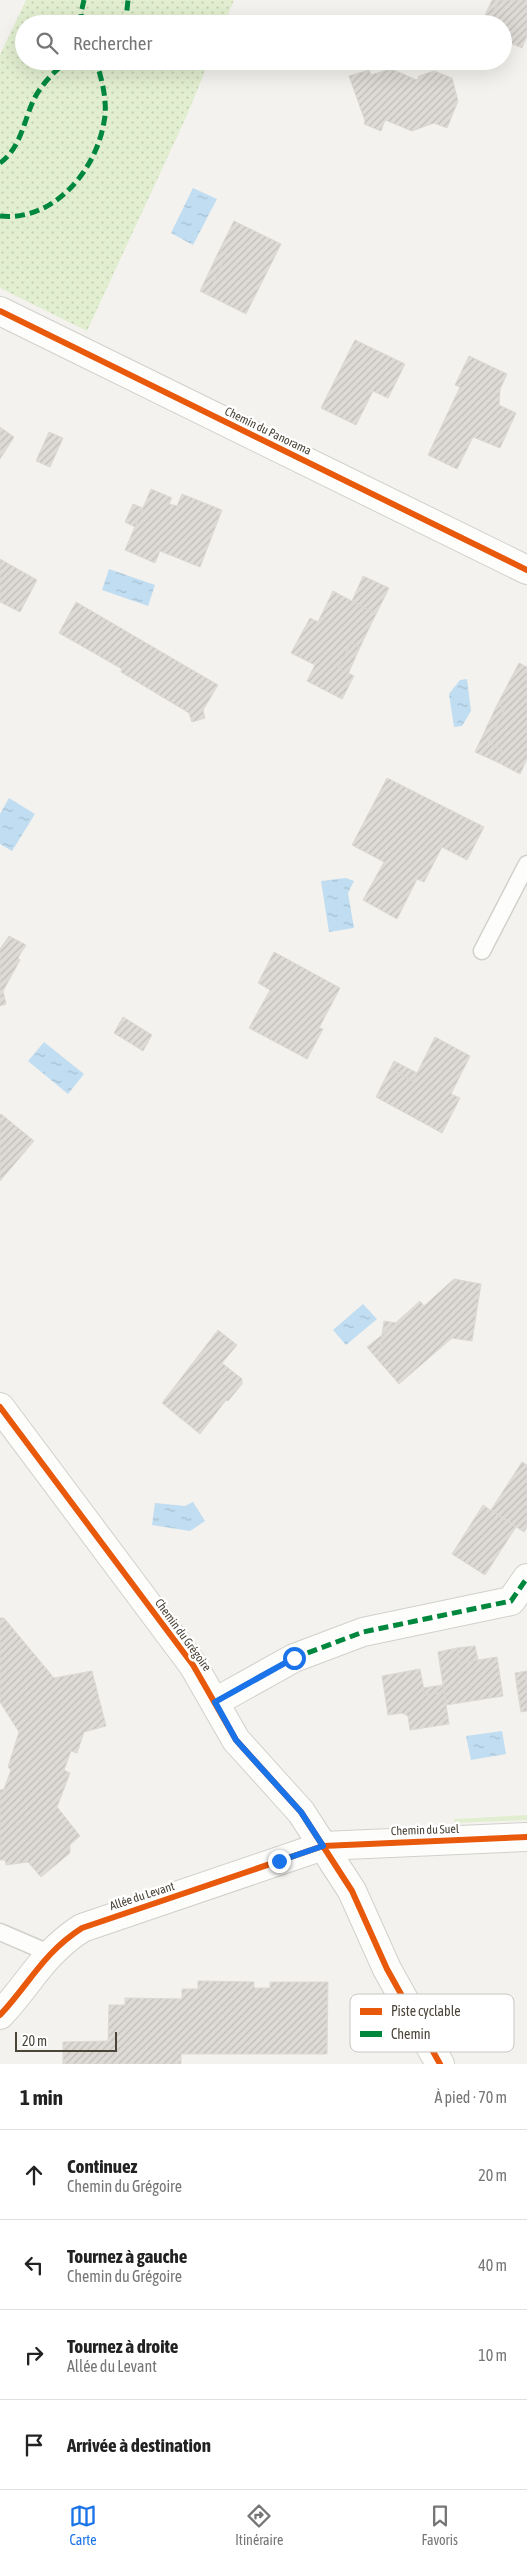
<!DOCTYPE html>
<html lang="fr">
<meta charset="utf-8">
<style>
body{margin:0;font-family:"Asap Condensed",sans-serif;background:#f6f6f6;color:#222}
.scale{position:absolute;left:15px;bottom:12px;width:102px;box-sizing:border-box;padding-left:5px;border:2px solid #4b4439;border-top:0;font-size:14px;line-height:18px;white-space:nowrap;color:#4b4439;-webkit-text-stroke:4px #fff;paint-order:stroke}
.stop{position:absolute;width:15px;height:15px;margin:-11px;border:4px solid #1a73e8;border-radius:50%;background:#fff}
.stop.end{background:#1a73e8;border-color:#fff;box-shadow:0 1px 5px #0008}
.list{margin:0;padding:0;list-style:none}
h2{display:flex;justify-content:space-between;align-items:center;height:65px;margin:0;padding:0 20px;font-size:21px}
h2 small{font-size:16px;font-weight:400;color:#767676}
.list li{display:grid;grid-template-columns:32px 1fr auto;gap:15px;align-items:center;box-sizing:border-box;height:90px;padding:0 20px;border-top:1px solid #e0e0e0}
.list b{display:block;font-size:19px;white-space:nowrap}
.list p{margin:0;font-size:16px;white-space:nowrap;color:#767676}
.list em{font-size:16px;font-style:normal;color:#767676}
.icon{flex:none;width:28px;height:28px;fill:none;stroke:currentColor;stroke-width:2;stroke-linecap:round;stroke-linejoin:round}
.map{position:relative;flex:none;width:527px;height:2064px;overflow:hidden}
.search{position:absolute;background:#fff;box-shadow:0 5px 20px #0002;left:15px;right:15px;top:15px;height:55px;display:flex;align-items:center;gap:12px;box-sizing:border-box;padding:0 18px;border-radius:28px;color:#767676;font-size:19px}
.sheet{height:425px;background:#fff}
nav{display:flex;justify-content:space-around;align-items:center;box-sizing:border-box;height:70px;border-top:1px solid #e0e0e0;background:#fff;font-size:14px;color:#767676}
nav a{display:grid;justify-items:center;gap:2px}
nav .on{color:#1a73e8}
.map>svg:first-child{display:block}
.grass{fill:#e1eecf}
.park{fill:url(#park-dots)}
.water{fill:url(#water-ripples)}
.building{fill:url(#building-hatch);stroke:#dcd9d4}
.lines{fill:none;stroke-linecap:round;stroke-linejoin:round}
.lane-casing{stroke:#d2d0cb;stroke-width:19}
.street-casing{stroke:#d2d0cb;stroke-width:30}
.lane{stroke:#fdfdfc;stroke-width:16}
.street{stroke:#fdfdfc;stroke-width:28}
.quiet{stroke:#00873e;stroke-width:5;stroke-dasharray:10 5;stroke-linecap:butt}
.cycleway-casing{stroke:#fff;stroke-width:9}
.cycleway{stroke:#e8590c;stroke-width:6}
.route{stroke:#1a73e8;stroke-width:6}
.labels{text-anchor:middle;stroke-width:5;stroke-linejoin:round;paint-order:stroke}
.street-label{font-size:12px;fill:#4b4439;stroke:#fff}
.key{fill:#fff;stroke:#c9c7c4;stroke-width:1}
.key-label{font-size:14px;fill:#4b4439}
</style>
<div class="map">
<svg width="527" height="2064" viewBox="0 0 527 2064">
<defs>
<pattern id="park-dots" width="8" height="8" patternUnits="userSpaceOnUse" patternTransform="scale(1.25)"><rect width="8" height="8" fill="#e1eecf"/><path d="M2 2h.1M6 6h.1" fill="none" stroke="#c3cdb2" stroke-width="1.8" stroke-linecap="round"/></pattern>
<pattern id="water-ripples" width="26" height="14" patternUnits="userSpaceOnUse" patternTransform="scale(1.25)"><rect width="26" height="14" fill="#c0ddf1"/><path d="M2 4q2-2 4 0t4 0M15 11q2-2 4 0t4 0" fill="none" stroke="#a6bfcf"/></pattern>
<pattern id="building-hatch" width="6" height="6" patternUnits="userSpaceOnUse" patternTransform="scale(1.25)"><rect width="6" height="6" fill="#dedbd6"/><path d="M-1 1l2-2M0 6l6-6M5 7l2-2" fill="none" stroke="#c0bdb8"/></pattern>
</defs>
<rect width="100%" height="100%" fill="#f4f2ee"/>
<polygon class="grass" points="527,1815 527,1820 454,1823 454,1819"/>
<polygon class="park" points="26,0 234,0 224,24 24,24 24,61 209,61 188,113 87,331 0,288 0,55"/>
<g class="water">
<polygon points="193,188 217,199 193,245 171,233"/>
<polygon points="109,569 155,585 148,606 102,590"/>
<polygon points="467,679 471,711 462,726 454,727 449,694 460,680"/>
<polygon points="9,798 35,814 12,851 0,844 0,814"/>
<polygon points="346,878 354,881 348,893 354,928 329,932 321,881"/>
<polygon points="44,1042 84,1074 68,1094 28,1061"/>
<polygon points="363,1304 377,1319 346,1345 333,1330"/>
<polygon points="193,1502 205,1521 190,1531 152,1525 155,1503 185,1506"/>
<polygon points="502,1731 506,1754 471,1760 466,1736"/>
</g>
<g class="building">
<polygon points="492,0 499,0 488,24 481,24"/>
<polygon points="499,0 527,0 527,36 522,48 503,40 503,24 488,24"/>
<polygon points="391,69 417,80 419,76 434,71 452,78 458,101 447,128 434,123 412,131 385,120 381,131 364,124 365,121 349,76 369,70 371,75"/>
<polygon points="234,221 281,244 246,314 208,295 226,255 219,251"/>
<polygon points="219,251 226,255 208,295 200,291"/>
<polygon points="355,340 405,364 388,398 373,391 356,425 321,408"/>
<polygon points="469,356 507,374 500,389 499,405 516,413 500,448 473,437 457,469 428,455 460,387 455,385"/>
<polygon points="0,427 14,437 0,459"/>
<polygon points="49,432 63,438 50,467 36,461"/>
<polygon points="151,489 172,498 169,504 177,506 182,494 222,510 200,567 160,551 155,563 125,550"/>
<polygon points="133,504 143,508 135,527 125,522"/>
<polygon points="0,559 37,580 20,612 0,602"/>
<polygon points="363,576 389,588 376,614 352,601"/>
<polygon points="333,591 376,614 360,647 351,643 338,668 354,676 342,699 307,681 315,665 291,653 310,618 318,622"/>
<polygon points="76,602 218,685 203,710 205,718 192,722 189,713 121,672 122,669 59,633"/>
<polygon points="351,643 360,647 348,674 338,668"/>
<polygon points="519,663 527,667 527,759 520,774 497,762 502,750 488,743 505,708 497,705"/>
<polygon points="497,705 505,708 488,743 502,750 497,762 475,752"/>
<polygon points="387,778 484,827 467,860 442,847 424,882 417,879 397,919 363,900 384,862 352,845"/>
<polygon points="9,936 26,945 18,958 20,960 3,991 6,1004 0,1006 0,949"/>
<polygon points="274,952 340,988 319,1028 323,1029 307,1059 249,1028 270,990 258,983"/>
<polygon points="123,1017 152,1035 143,1051 114,1033"/>
<polygon points="435,1037 470,1056 451,1094 460,1098 442,1133 376,1097 390,1069 413,1081"/>
<polygon points="394,1061 417,1073 413,1081 390,1069"/>
<polygon points="1,1114 34,1141 0,1181 0,1115"/>
<polygon points="454,1279 481,1284 472,1341 452,1338 399,1384 378,1360 382,1335 420,1301 424,1306"/>
<polygon points="384,1321 396,1323 382,1334"/>
<polygon points="218,1330 237,1345 222,1363 242,1379 242,1384 228,1401 226,1400 200,1434 162,1403"/>
<polygon points="382,1335 378,1360 367,1347"/>
<polygon points="522,1462 527,1465 527,1527 524,1532 491,1510"/>
<polygon points="483,1505 516,1527 485,1575 452,1554"/>
<polygon points="0,1618 4,1618 54,1678 92,1671 106,1726 84,1732 77,1753 71,1751 64,1770 70,1773 57,1807 80,1836 70,1845 70,1853 41,1877 28,1862 6,1865 5,1860 0,1860 0,1790 4,1789 11,1770 8,1767 19,1732 0,1702"/>
<polygon points="475,1646 478,1660 460,1663 457,1648"/>
<polygon points="457,1648 460,1663 497,1657 503,1696 446,1705 438,1652"/>
<polygon points="420,1669 425,1695 444,1692 449,1724 410,1730 408,1716 402,1713 388,1715 382,1676"/>
<polygon points="527,1671 527,1679 516,1681 515,1673"/>
<polygon points="527,1679 527,1711 521,1712 516,1681"/>
<polygon points="443,1685 444,1692 425,1695 423,1688"/>
<polygon points="198,1981 254,1982 254,1988 270,1988 270,1982 328,1982 327,2054 181,2054 181,2064 63,2064 63,2042 108,2041 109,2005 125,2005 125,1998 182,1999 182,1989 198,1989"/>
</g>
<g class="lines">
<defs>
<g id="lane">
<polyline points="482,951 527,864"/>
<polyline points="0,1932 49,1953"/>
</g>
<g id="street">
<polyline points="0,311 527,570"/>
<polyline points="0,1407 193,1665 236,1740 301,1812 352,1891 387,1969 440,2064"/>
<polyline points="215,1702 294,1658 363,1632 511,1601 527,1578"/>
<path d="M0,2015C30,1983 43,1953 82,1928L323,1846L527,1837"/>
</g>
</defs>
<use href="#lane" class="lane-casing"/>
<use href="#street" class="street-casing"/>
<use href="#lane" class="lane"/>
<use href="#street" class="street"/>
<g class="quiet">
<polyline points="82,24 81,13 84,0"/>
<polyline points="122,24 126,19 128,0"/>
<path d="M0,163C21,148 24,120 34,99C42,84 55,70 68,61"/>
<path d="M0,216C53,222 96,171 104,122C108,102 102,80 96,61"/>
<polyline points="215,1702 294,1658 363,1632 511,1601 527,1578"/>
</g>
<defs>
<g id="cycleway">
<polyline points="0,311 527,570"/>
<polyline points="0,1407 193,1665 236,1740 301,1812 352,1891 387,1969 440,2064"/>
<path d="M0,2015C30,1983 43,1953 82,1928L323,1846L527,1837"/>
</g>
</defs>
<use href="#cycleway" class="cycleway-casing"/>
<use href="#cycleway" class="cycleway"/>
</g>
<g class="lines">
<polyline class="route" points="279,1861 323,1846 301,1812 236,1740 215,1702 294,1658"/>
</g>
<g class="labels">
<g class="street-label">
<text transform="translate(268 431) rotate(26)" y="4">Chemin du Panorama</text>
<text transform="translate(183 1635) rotate(54)" y="4">Chemin du Grégoire</text>
<text transform="translate(425 1830) rotate(-2)" y="4">Chemin du Suel</text>
<text transform="translate(142 1896) rotate(-18)" y="4">Allée du Levant</text>
</g>
</g>
<rect x="350" y="1994" width="164" height="58" rx="8" class="key"/>
<rect x="360" y="2008" width="22" height="7" fill="#e8590c"/>
<rect x="360" y="2031" width="22" height="6" fill="#00873e"/>
<g class="key-label">
<text x="391" y="2016">Piste cyclable</text>
<text x="391" y="2039">Chemin</text>
</g>
</svg>
<div class="scale">20 m</div>
<div class="stop" style="left:294px;top:1658px"></div>
<div class="stop end" style="left:279px;top:1861px"></div>
<div class="search"><svg class="icon" aria-label="search" viewBox="0 0 24 24"><circle cx="10" cy="10" r="6"/><path d="M15 15l6 6"/></svg>Rechercher</div>
</div>
<section class="sheet">
<h2>1 min<small>À pied · 70 m</small></h2>
<ul class="list">
<li><svg class="icon" aria-label="ahead" viewBox="0 0 24 24"><path d="M12 20V5M6 11l6-6 6 6"/></svg><div><b>Continuez</b><p>Chemin du Grégoire</p></div><em>20 m</em></li>
<li><svg class="icon" aria-label="left" viewBox="0 0 24 24"><path d="M17 20v-9H6M10 6l-5 5 5 5"/></svg><div><b>Tournez à gauche</b><p>Chemin du Grégoire</p></div><em>40 m</em></li>
<li><svg class="icon" aria-label="right" viewBox="0 0 24 24"><path d="M7 20v-9h11M14 6l5 5-5 5"/></svg><div><b>Tournez à droite</b><p>Allée du Levant</p></div><em>10 m</em></li>
<li><svg class="icon" aria-label="arrive" viewBox="0 0 24 24"><path d="M6 21V4h12l-3 4 3 4H6"/></svg><div><b>Arrivée à destination</b></div></li>
</ul>
</section>
<nav>
<a class="on"><svg class="icon" aria-label="map" viewBox="0 0 24 24"><path d="M3 6l6-2 6 2 6-2v14l-6 2-6-2-6 2zM9 4v14M15 6v14"/></svg>Carte</a>
<a><svg class="icon" aria-label="directions" viewBox="0 0 24 24"><path d="M12 3l9 9-9 9-9-9zM9 14v-3h6M13 9l2 2-2 2"/></svg>Itinéraire</a>
<a><svg class="icon" aria-label="saved" viewBox="0 0 24 24"><path d="M7 4h10v16l-5-4-5 4z"/></svg>Favoris</a>
</nav>
